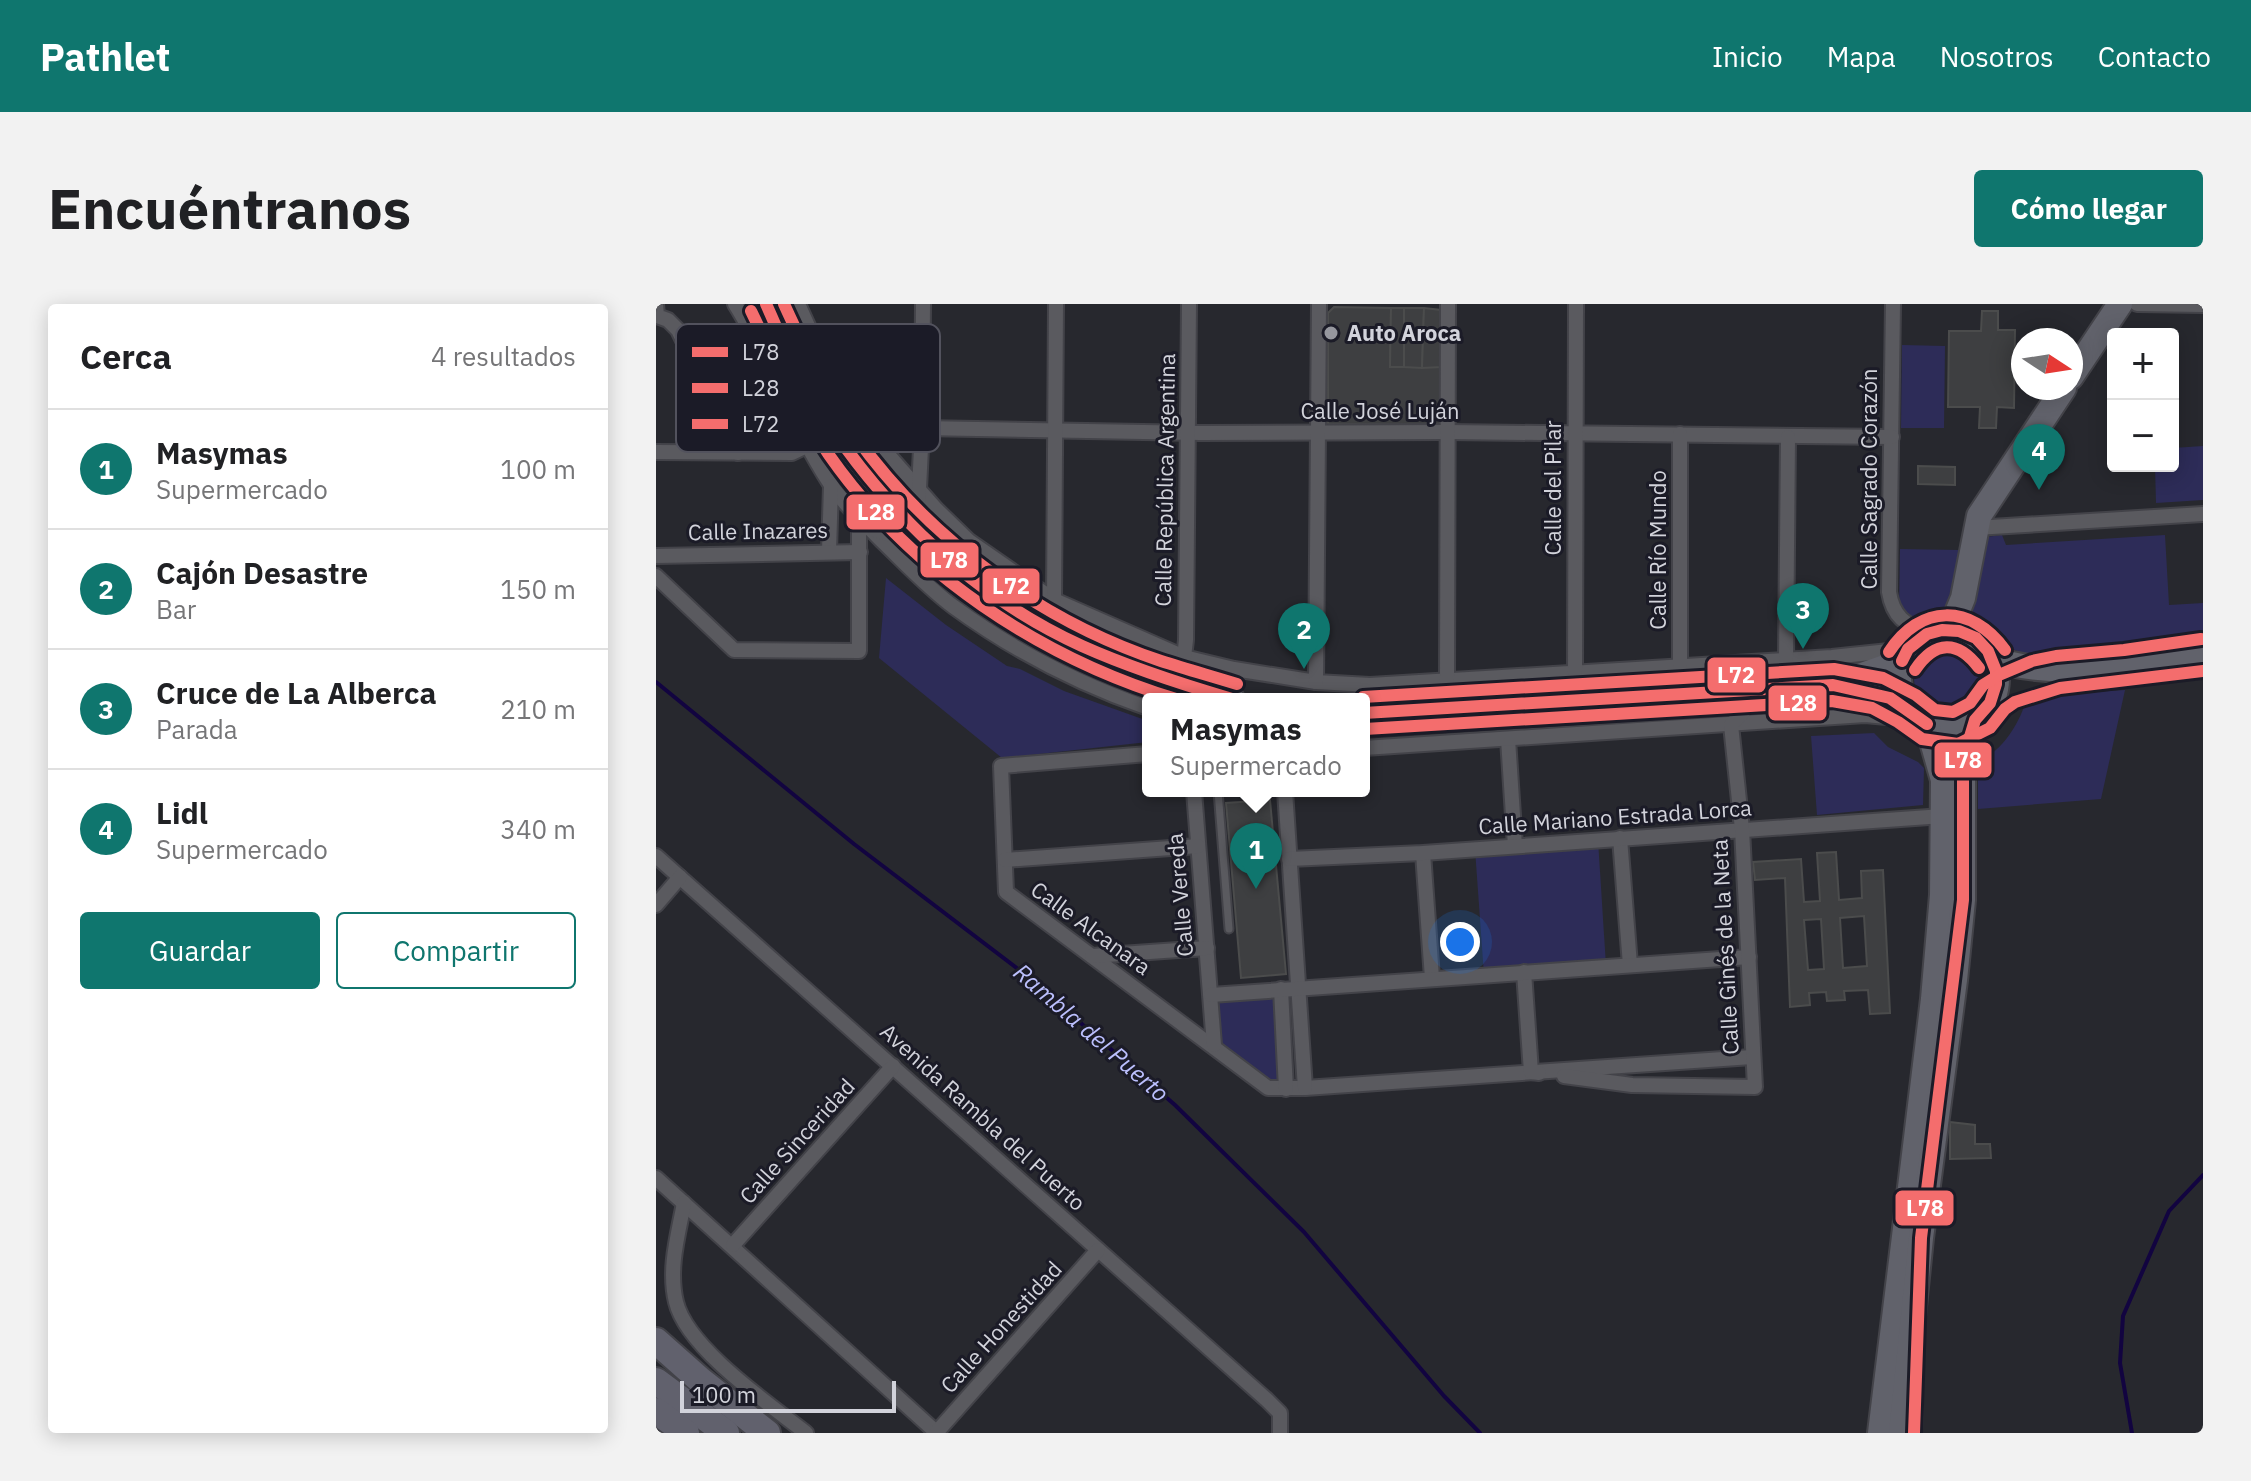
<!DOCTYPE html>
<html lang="es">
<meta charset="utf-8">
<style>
body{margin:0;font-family:"IBM Plex Sans",sans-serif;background:#f2f2f2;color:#202124}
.controls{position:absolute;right:24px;top:24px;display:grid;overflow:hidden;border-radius:8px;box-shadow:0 4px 20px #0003}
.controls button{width:72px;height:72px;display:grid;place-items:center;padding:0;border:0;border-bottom:2px solid #e0e0e0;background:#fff;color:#202124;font:40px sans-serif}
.compass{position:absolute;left:1355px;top:24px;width:72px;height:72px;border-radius:50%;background:#fff;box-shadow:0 4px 20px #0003;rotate:102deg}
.scale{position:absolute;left:24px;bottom:20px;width:216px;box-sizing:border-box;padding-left:8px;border:4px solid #d2d3db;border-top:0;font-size:22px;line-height:28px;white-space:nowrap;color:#d2d3db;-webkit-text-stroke:6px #1b1b27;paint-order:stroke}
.you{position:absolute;left:804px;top:638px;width:28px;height:28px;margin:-20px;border:6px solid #fff;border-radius:50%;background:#1a73e8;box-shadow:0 0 0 12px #1a73e833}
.badge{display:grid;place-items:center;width:52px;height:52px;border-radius:50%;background:#0f766e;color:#fff;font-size:26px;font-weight:700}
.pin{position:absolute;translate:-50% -66px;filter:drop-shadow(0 2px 4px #0008)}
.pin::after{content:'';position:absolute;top:42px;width:28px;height:24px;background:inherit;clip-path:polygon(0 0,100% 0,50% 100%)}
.popup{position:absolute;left:486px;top:389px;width:228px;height:104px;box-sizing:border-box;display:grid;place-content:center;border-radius:8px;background:#fff;filter:drop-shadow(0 2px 6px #0005);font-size:26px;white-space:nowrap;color:#757577}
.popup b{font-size:30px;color:#202124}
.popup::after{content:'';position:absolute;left:50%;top:100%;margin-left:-16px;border:16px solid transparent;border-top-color:#fff}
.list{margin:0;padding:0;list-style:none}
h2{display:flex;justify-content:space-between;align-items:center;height:104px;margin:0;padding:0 32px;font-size:34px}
h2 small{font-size:26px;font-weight:400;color:#757577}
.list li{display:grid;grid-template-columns:52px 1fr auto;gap:24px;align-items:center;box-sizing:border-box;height:120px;padding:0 32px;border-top:2px solid #e0e0e0}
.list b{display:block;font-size:30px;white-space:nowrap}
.list p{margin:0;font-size:26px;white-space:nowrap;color:#757577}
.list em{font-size:26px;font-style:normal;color:#757577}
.actions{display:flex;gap:16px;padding:24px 32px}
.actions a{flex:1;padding:18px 0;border:2px solid #0f766e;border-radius:8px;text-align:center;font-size:28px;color:#0f766e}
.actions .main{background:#0f766e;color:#fff}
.map{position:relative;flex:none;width:1547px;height:1129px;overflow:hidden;border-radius:8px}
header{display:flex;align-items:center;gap:48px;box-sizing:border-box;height:112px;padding:0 40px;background:#0f766e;color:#fff}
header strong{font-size:38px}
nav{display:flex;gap:44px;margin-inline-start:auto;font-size:28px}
.intro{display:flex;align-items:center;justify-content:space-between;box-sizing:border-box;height:192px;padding:0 48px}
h1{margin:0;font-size:56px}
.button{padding:20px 36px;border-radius:8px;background:#0f766e;color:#fff;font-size:28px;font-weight:700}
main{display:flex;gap:48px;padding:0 48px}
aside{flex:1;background:#fff;border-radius:8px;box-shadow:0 4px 20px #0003}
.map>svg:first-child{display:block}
.green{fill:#2d2c58}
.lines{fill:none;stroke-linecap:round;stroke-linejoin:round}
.stream{stroke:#120440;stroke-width:4}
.building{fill:#3e3f41;stroke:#4b4c4c;stroke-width:2;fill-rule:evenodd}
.lane-casing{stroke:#434349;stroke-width:11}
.street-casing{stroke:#434349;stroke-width:18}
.primary-casing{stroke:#434349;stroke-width:28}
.highway-casing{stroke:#434349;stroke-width:30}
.lane{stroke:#5a5a5f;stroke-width:7}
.street{stroke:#5a5a5f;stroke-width:14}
.primary{stroke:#61626b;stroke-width:24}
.highway{stroke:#61616d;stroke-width:26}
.bus-1-casing{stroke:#1b1b27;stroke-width:18}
.bus-2-casing{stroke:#1b1b27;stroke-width:18}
.bus-3-casing{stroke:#1b1b27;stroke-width:18}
.bus-1{stroke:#f46d6d;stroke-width:12}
.bus-2{stroke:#f46d6d;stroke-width:12}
.bus-3{stroke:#f46d6d;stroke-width:12}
.poi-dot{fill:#96979e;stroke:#1b1b27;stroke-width:3}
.labels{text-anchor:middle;stroke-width:6;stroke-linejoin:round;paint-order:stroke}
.poi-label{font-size:22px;font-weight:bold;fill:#d2d3db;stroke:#1b1b27;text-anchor:start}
.street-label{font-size:22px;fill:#d2d3db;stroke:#1b1b27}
.water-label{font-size:24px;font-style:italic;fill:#bbbffd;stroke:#1b1b27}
.key{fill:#1b1b27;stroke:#52525d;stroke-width:2}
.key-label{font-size:22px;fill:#d2d3db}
.line-badge{stroke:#1b1b27;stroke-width:3}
.badge-label{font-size:22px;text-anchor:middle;font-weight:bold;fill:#fff}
</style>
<header>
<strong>Pathlet</strong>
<nav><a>Inicio</a><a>Mapa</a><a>Nosotros</a><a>Contacto</a></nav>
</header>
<div class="intro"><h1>Encuéntranos</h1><a class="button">Cómo llegar</a></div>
<main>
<aside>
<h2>Cerca<small>4 resultados</small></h2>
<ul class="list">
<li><span class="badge">1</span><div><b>Masymas</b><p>Supermercado</p></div><em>100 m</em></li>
<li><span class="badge">2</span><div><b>Cajón Desastre</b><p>Bar</p></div><em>150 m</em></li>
<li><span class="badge">3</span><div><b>Cruce de La Alberca</b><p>Parada</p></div><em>210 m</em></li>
<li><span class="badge">4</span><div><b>Lidl</b><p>Supermercado</p></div><em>340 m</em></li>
</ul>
<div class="actions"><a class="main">Guardar</a><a>Compartir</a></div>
</aside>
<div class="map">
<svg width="1547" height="1129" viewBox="0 0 1547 1129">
<rect width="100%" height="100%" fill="#27282e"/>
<g class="green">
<polygon points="1246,41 1289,42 1288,124 1245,124"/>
<polygon points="1547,142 1547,196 1500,199 1499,162 1517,162 1517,144"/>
<polygon points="1346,231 1350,241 1509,231 1513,301 1547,299 1547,329 1369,350 1349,342 1337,329 1318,316 1314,297 1330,233"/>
<polygon points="1244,245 1304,246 1294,300 1290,307 1257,316 1243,308"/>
<polygon points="230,274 290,321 351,362 364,365 408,387 492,417 492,438 346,454 223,354"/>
<circle cx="1291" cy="375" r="33"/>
<path d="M1469,386L1445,495L1322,505V457C1346,449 1366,416 1371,392Z"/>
<polygon points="1218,429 1232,443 1262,458 1268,464 1267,501 1161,511 1155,432"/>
<polygon points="942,536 950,662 828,671 819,545"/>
<polygon points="625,685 630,785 612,784 558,741 555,691"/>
</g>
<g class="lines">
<g class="stream">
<polyline points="0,378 198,540 366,668 519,801 648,928 788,1092 824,1129"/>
<polyline points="1476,1129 1464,1059 1467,1012 1513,907 1547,871"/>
</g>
</g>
<g class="building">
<polygon points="678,3 735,4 734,63 785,63 784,121 672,120 672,9"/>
<polygon points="735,4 748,4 748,63 734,63"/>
<polygon points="748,4 768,4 766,64 748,63"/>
<polygon points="768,4 785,6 785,63 766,64"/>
<polygon points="1326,7 1342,7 1342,26 1359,26 1358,104 1341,103 1340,124 1323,124 1324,103 1292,103 1293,27 1325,27"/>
<polygon points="57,54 91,54 106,85 80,99"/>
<polygon points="1262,162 1299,163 1299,181 1262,180"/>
<polygon points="614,496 630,670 585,674 570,499"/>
<path d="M1180,548L1183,596L1206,594L1205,567L1227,566L1234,709L1214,710L1212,686L1188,687L1189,696L1171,697L1170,688L1153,689L1154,701L1134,703L1129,574L1099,576L1097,558L1145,555L1148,598L1164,597L1161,549ZM1208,612L1211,662L1187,664L1184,614ZM1165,615L1168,665L1152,666L1148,616Z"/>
<polygon points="1294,818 1319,821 1319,840 1334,840 1335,854 1294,855"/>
</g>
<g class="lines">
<defs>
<polyline id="lane" points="562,487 573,625"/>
<g id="street">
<polyline points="0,0 1,12 12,16 22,26 82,149"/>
<path d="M79,0C115,57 136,121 173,178C187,200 208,218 226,237C249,259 272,284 298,303C357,346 423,380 492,404"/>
<polyline points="142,0 172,66 214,130 280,205 313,237 398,296 528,353 578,365 660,378 714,381 1176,353 1252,345"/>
<path d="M1237,0L1233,288C1237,313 1249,320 1271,330"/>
<polyline points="1481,0 1547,1"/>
<polyline points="214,130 266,124 544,129 792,128 1236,133"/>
<polyline points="0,148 136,149 161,137 191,153"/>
<polyline points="262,205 283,237"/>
<polyline points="1319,224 1547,210"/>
<polyline points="219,226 234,231 262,205 266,124 267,0"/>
<polyline points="173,247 175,182"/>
<polyline points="0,252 204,248"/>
<polyline points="0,272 78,346 203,347 203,214"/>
<polyline points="398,296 400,0"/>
<polyline points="528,353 530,336 533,0"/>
<polyline points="1130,354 1132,133"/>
<polyline points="1024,361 1024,130"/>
<polyline points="919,368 920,0"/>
<polyline points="791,377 792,0"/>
<polyline points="660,378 663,0"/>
<polyline points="852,435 859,542"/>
<polyline points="708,444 1209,411 1264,416"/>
<polyline points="492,450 345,462 350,588 612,784 649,784 1096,753"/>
<polyline points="538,487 558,741"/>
<polyline points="629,487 649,784"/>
<polyline points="964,534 974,661"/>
<polyline points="767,549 776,674"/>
<polyline points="0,552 611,1096 624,1109 624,1129"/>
<polyline points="633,555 767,549 1287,512"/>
<polyline points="349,556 542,542"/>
<polyline points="0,601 24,573"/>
<polyline points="436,652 551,644"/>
<polyline points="868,668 875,768 883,769"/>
<polyline points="625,685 630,785"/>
<polyline points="555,691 1093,653"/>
<polyline points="908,772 976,781 1099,783 1086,525 1075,421 1090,405 1119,389"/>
<polyline points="0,874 281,1129"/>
<path d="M28,899C22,931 12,965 20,998C31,1044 113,1100 150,1129"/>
<polyline points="77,941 237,762"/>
<polyline points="280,1129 442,946"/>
<polyline points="1258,1129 1259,1097"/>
</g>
<g id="primary">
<path d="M110,0C193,210 359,342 576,395"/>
<polyline points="1415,73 1464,0"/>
<circle cx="1292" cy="375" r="49"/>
<polyline points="1294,326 1307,294 1323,212 1408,84"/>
<path d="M1336,355C1405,376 1477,363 1547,351"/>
<polyline points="1182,382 1221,389 1251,404"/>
<polyline points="708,409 1177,381 1246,357"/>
<polyline points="1224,1129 1277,695 1286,591 1287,476 1271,420"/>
<polyline points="1245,1129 1265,934 1299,676 1307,596 1307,456 1319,416"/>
</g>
<g id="highway">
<polyline points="0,1037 44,1076 111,1129"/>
<polyline points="0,1077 70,1129"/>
<polyline points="0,1107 30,1129"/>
</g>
</defs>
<use href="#lane" class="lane-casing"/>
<use href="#street" class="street-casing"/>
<use href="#primary" class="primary-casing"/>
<use href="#highway" class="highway-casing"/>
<use href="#lane" class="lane"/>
<use href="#street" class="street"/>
<use href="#primary" class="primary"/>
<use href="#highway" class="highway"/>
<defs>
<g id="bus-1">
<path d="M110,0C122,26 132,53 146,77C211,189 307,288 426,342C475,364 525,380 576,395"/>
<polyline points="1246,357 1252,345 1271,330 1286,326 1303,327 1320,334 1332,347 1340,367 1340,380 1334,399 1319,416 1307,456 1307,596 1265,934 1258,1129"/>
<polyline points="708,409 1177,381 1234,394 1271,420"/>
</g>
<g id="bus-2">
<path d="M95,7C119,57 142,105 173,151C255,268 384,354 520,395"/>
<path d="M1259,366C1279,336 1302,336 1323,364"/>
<polyline points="709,425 1176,397 1216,404 1242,418 1266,435 1302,440 1334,424 1349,405 1359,398 1404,384 1547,367"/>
</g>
<g id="bus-3">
<path d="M128,0C149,46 171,92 200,133C274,236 385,317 505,357C530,365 555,372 581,380"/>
<path d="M1233,348C1264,300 1315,299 1349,346"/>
<polyline points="707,393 1178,365 1227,374 1260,391 1279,406 1297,408 1314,399 1327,381 1343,371 1376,357 1400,352 1468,346 1545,335"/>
</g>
</defs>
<use href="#bus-1" class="bus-1-casing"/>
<use href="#bus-2" class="bus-2-casing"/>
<use href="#bus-3" class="bus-3-casing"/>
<use href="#bus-1" class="bus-1"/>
<use href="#bus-2" class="bus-2"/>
<use href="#bus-3" class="bus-3"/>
</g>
<circle class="poi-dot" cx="675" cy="29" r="8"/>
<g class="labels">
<g class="poi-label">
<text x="691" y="37">Auto Aroca</text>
</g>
<g class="street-label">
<text x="724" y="115">Calle José Luján</text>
<text transform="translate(1213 175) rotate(-90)" y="8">Calle Sagrado Corazón</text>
<text transform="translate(509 176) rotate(-89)" y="8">Calle República Argentina</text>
<text transform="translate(897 184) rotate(-90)" y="8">Calle del Pilar</text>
<text transform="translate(102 227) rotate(-1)" y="8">Calle Inazares</text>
<text transform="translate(1002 246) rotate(-90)" y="8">Calle Río Mundo</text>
<text transform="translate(959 513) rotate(-4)" y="8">Calle Mariano Estrada Lorca</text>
<text transform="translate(524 591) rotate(-95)" y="8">Calle Vereda</text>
<text transform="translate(435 624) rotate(36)" y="8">Calle Alcanara</text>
<text transform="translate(1069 643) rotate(-93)" y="8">Calle Ginés de la Neta</text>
<text transform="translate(327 813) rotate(42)" y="8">Avenida Rambla del Puerto</text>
<text transform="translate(141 837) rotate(-48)" y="8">Calle Sinceridad</text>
<text transform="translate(345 1023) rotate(-48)" y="8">Calle Honestidad</text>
</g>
<g class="water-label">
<text transform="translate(435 729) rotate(41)" y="8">Rambla del Puerto</text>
</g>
</g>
<rect x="20" y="20" width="264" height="128" rx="12" class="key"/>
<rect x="36" y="43" width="36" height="10" fill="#f46d6d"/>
<rect x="36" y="79" width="36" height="10" fill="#f46d6d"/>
<rect x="36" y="115" width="36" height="10" fill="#f46d6d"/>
<g class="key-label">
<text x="86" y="56">L78</text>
<text x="86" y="92">L28</text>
<text x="86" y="128">L72</text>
</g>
<g class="line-badge">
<rect x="189" y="189" width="61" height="38" rx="8" fill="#f46d6d"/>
<rect x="263" y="237" width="61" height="38" rx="8" fill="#f46d6d"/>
<rect x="325" y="263" width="60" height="38" rx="8" fill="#f46d6d"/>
<rect x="1050" y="352" width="61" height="38" rx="8" fill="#f46d6d"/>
<rect x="1111" y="380" width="61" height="38" rx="8" fill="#f46d6d"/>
<rect x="1277" y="437" width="60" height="38" rx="8" fill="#f46d6d"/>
<rect x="1238" y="885" width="61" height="38" rx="8" fill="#f46d6d"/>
</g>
<g class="badge-label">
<text x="220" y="216">L28</text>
<text x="293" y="264">L78</text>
<text x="355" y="290">L72</text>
<text x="1080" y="379">L72</text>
<text x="1142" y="407">L28</text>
<text x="1307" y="464">L78</text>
<text x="1269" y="912">L78</text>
</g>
</svg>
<div class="controls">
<button>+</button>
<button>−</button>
</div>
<svg class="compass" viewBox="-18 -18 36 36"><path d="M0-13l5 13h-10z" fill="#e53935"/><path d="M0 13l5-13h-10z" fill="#757577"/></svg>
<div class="scale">100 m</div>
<div class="you"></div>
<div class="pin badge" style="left:600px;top:585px">1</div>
<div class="popup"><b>Masymas</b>Supermercado</div>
<div class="pin badge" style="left:648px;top:365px">2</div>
<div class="pin badge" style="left:1147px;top:345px">3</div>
<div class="pin badge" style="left:1383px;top:186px">4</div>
</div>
</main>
